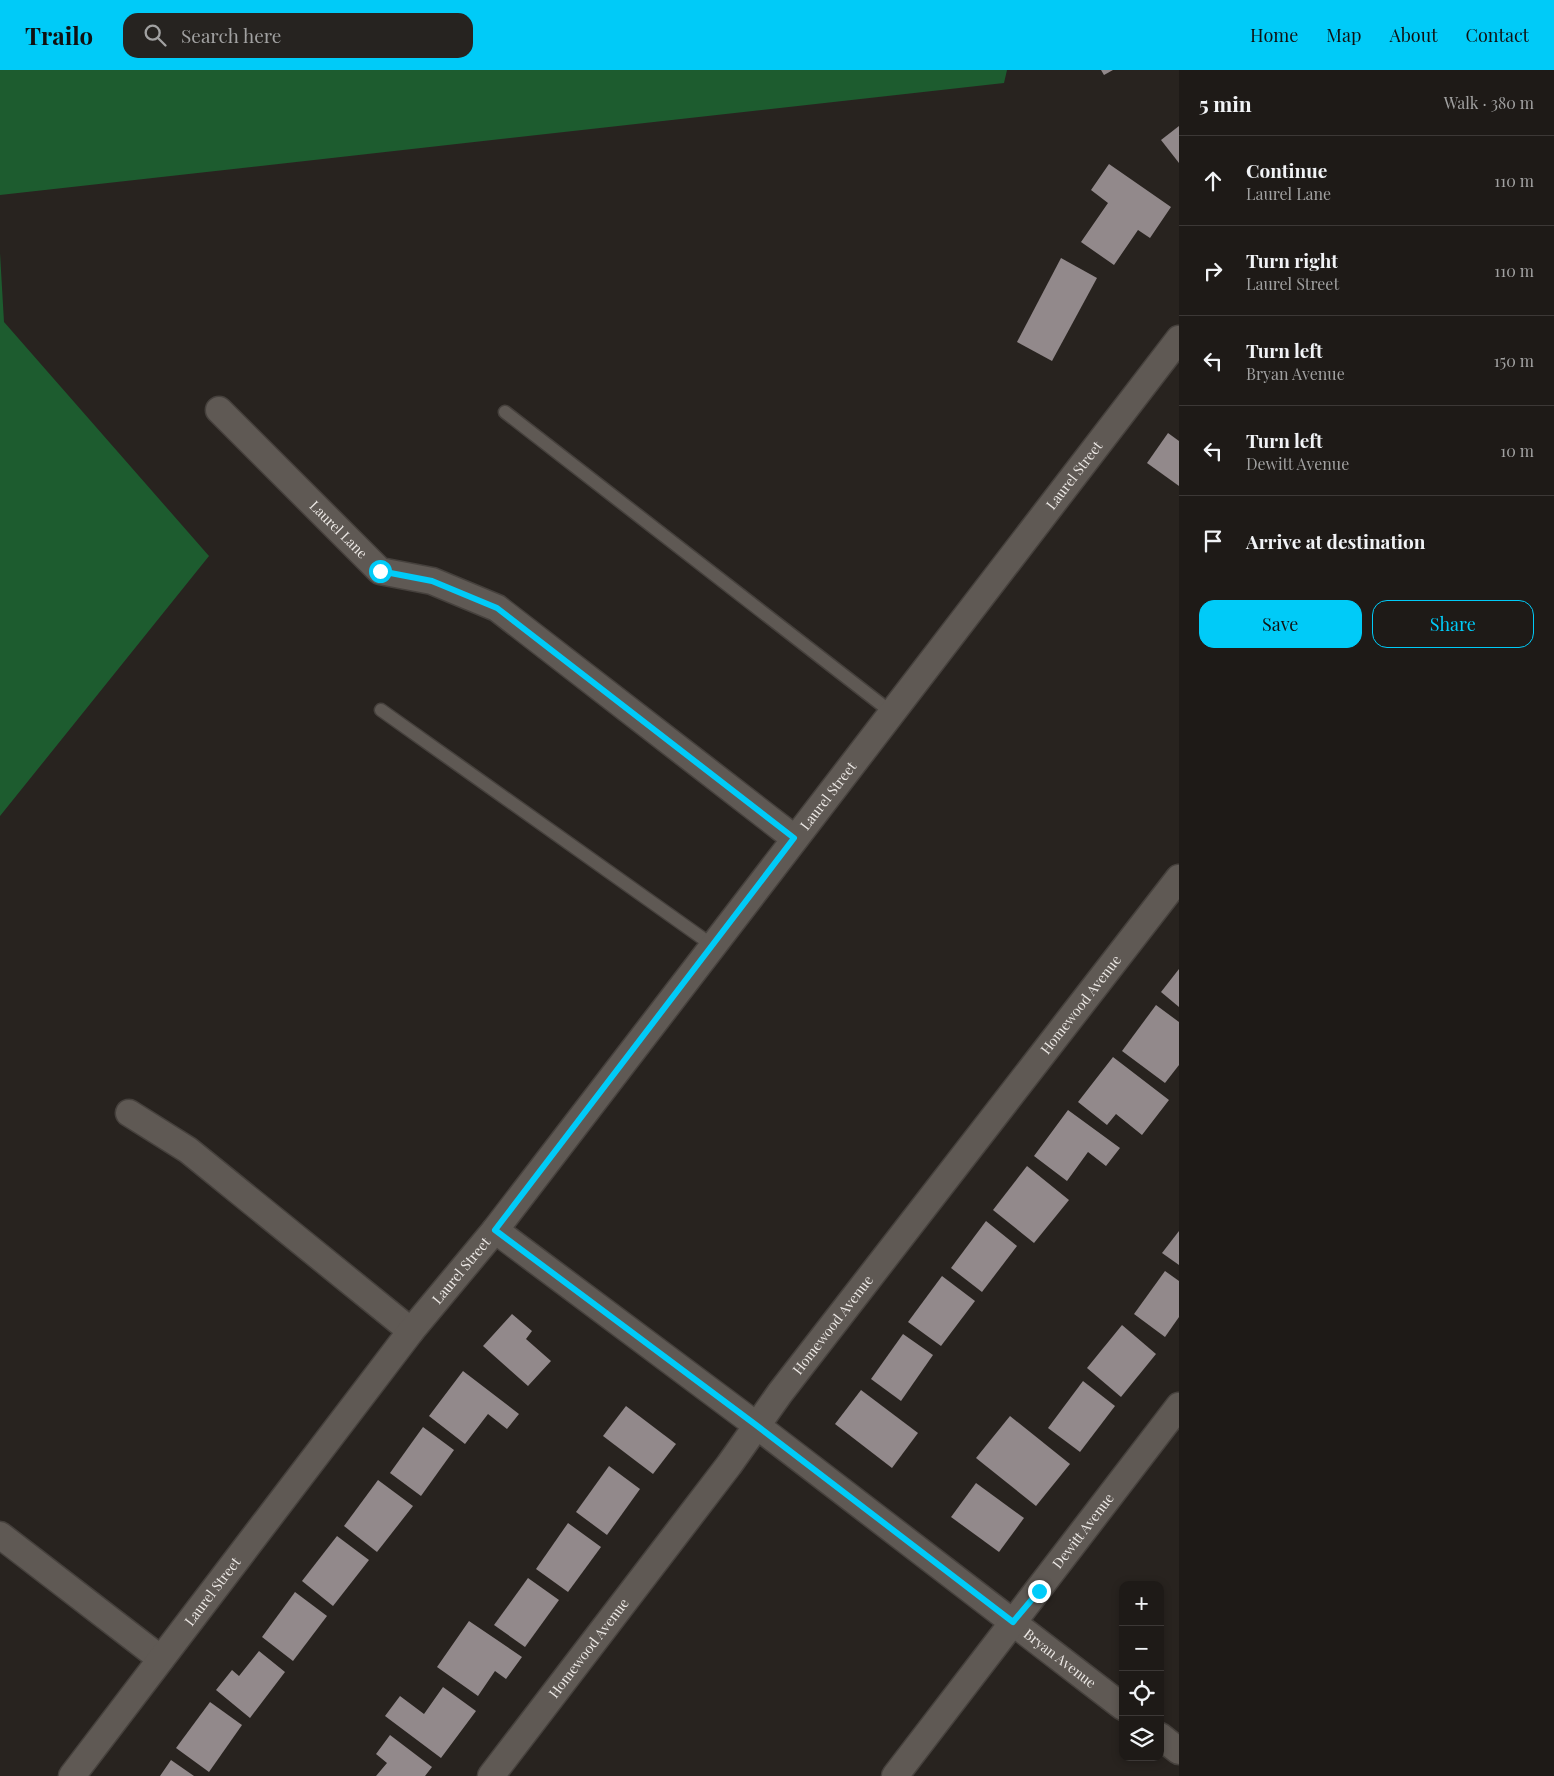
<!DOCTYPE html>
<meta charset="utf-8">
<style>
body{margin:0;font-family:"Playfair Display",serif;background:#262320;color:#f1f3f6}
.controls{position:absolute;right:15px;bottom:15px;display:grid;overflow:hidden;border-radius:10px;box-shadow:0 2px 8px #0003}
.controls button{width:45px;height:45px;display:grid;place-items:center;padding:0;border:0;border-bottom:1px solid #3c3836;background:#1e1a17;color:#f1f3f6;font:25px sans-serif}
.stop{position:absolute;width:15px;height:15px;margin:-11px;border:4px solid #00cbf8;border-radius:50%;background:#fff}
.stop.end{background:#00cbf8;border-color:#fff;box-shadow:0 1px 5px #0008}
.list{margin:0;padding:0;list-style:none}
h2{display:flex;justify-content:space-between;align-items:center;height:65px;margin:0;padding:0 20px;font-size:21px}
h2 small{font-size:16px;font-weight:400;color:#a1a1a1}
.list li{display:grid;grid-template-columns:32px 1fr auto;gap:15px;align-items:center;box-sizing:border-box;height:90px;padding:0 20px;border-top:1px solid #3c3836}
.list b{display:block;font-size:19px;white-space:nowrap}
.list p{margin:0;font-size:16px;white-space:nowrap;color:#a1a1a1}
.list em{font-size:16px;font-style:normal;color:#a1a1a1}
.actions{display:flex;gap:10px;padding:15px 20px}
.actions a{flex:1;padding:11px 0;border:1px solid #00cbf8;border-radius:15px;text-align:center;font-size:18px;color:#00cbf8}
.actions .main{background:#00cbf8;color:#111}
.icon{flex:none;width:28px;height:28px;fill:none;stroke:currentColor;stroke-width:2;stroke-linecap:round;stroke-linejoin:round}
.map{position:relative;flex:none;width:1179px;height:1706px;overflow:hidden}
header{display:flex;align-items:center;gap:30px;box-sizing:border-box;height:70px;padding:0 25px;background:#00cbf8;color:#111}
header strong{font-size:24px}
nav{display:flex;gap:28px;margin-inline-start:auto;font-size:18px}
.search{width:350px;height:45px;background:#262320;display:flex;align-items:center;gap:12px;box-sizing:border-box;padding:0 18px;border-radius:15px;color:#a1a1a1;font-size:19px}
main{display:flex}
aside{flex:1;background:#1e1a17}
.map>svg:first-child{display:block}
.forest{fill:#1d5c2f}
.building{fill:#92898b}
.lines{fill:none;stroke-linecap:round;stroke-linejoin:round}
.service-casing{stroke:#46413d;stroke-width:15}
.minor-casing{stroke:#46413d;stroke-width:29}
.service{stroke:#5f5954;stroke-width:12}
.minor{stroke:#5f5954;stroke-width:26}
.route{stroke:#00cbf8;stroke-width:6}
.labels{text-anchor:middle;stroke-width:5;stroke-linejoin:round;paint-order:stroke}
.street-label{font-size:14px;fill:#ede9e6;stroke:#28231f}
</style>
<header>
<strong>Trailo</strong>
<div class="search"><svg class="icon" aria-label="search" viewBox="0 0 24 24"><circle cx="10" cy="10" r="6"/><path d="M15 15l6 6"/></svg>Search here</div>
<nav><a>Home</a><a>Map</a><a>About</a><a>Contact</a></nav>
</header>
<main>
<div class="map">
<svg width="1179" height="1706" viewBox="0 0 1179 1706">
<rect width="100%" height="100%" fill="#28231f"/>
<g class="forest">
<polygon points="0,0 1007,0 1004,13 0,125"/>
<polygon points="0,183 4,252 209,486 0,746"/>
</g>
<g class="building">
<polygon points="1101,0 1113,0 1104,5"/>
<polygon points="1179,56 1179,93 1161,70"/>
<polygon points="1109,94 1171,137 1150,168 1138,160 1114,195 1081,172 1108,133 1091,120"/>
<polygon points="1061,188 1097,208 1052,291 1017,272"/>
<polygon points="1168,363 1179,371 1179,416 1147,393"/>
<polygon points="1179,899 1179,937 1161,922"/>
<polygon points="1156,935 1179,952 1179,995 1165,1013 1122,981"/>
<polygon points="1113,987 1169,1030 1142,1065 1116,1044 1107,1055 1078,1032"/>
<polygon points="1068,1040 1120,1078 1106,1096 1088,1082 1067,1111 1034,1086"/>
<polygon points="1027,1096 1069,1130 1034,1173 993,1140"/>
<polygon points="986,1151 1017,1176 982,1222 951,1198"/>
<polygon points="1179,1161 1179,1195 1162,1183"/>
<polygon points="1165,1201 1179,1211 1179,1247 1165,1267 1134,1244"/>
<polygon points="942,1206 975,1231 941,1276 908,1252"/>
<polygon points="512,1244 532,1261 526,1269 551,1291 528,1316 483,1276"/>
<polygon points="1122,1255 1156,1284 1121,1327 1087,1298"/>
<polygon points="903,1264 933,1285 901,1331 871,1309"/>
<polygon points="463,1301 519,1344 507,1359 488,1344 465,1374 429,1346"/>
<polygon points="1083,1311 1115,1336 1080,1382 1048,1358"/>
<polygon points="861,1320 918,1363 892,1398 835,1354"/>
<polygon points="626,1336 676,1374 653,1404 603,1366"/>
<polygon points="1010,1346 1070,1394 1036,1436 976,1388"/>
<polygon points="423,1357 454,1380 421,1426 390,1403"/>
<polygon points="609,1396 640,1419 607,1465 576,1442"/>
<polygon points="378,1410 413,1436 377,1482 344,1456"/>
<polygon points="976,1413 1024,1448 999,1482 951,1447"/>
<polygon points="568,1453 601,1477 568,1522 536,1499"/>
<polygon points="337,1466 369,1490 333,1536 302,1511"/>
<polygon points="528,1508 559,1530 525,1577 494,1555"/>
<polygon points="295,1522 327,1546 293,1591 262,1567"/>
<polygon points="469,1551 522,1587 506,1609 495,1601 478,1626 437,1597"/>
<polygon points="259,1581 285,1602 250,1648 216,1620 232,1600 239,1606"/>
<polygon points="443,1617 476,1641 441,1688 385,1646 400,1626 424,1644"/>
<polygon points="210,1632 242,1655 209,1702 176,1678"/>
<polygon points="390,1665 432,1697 425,1706 376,1706 387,1693 376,1684"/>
<polygon points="171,1690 194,1706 160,1706"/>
</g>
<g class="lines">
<defs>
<g id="service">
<polyline points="505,342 891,642"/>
<polyline points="381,640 712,875"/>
</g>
<g id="minor">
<path id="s1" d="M219,340L380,501L432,511L497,538L794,768"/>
<polyline points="129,1043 188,1080 411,1261"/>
<path id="s2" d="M495,1160L756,1355L1123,1637"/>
<polyline points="0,1465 161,1589"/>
<polyline points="1160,1666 1179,1681"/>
<path id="s3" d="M72,1706L411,1261L495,1160L1179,269"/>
<path id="s4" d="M491,1706L729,1395L780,1323L1179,808"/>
<path id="s5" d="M895,1706L1179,1336"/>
</g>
</defs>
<use href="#service" class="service-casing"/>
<use href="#minor" class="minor-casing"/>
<use href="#service" class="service"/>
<use href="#minor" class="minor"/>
</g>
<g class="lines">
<polyline class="route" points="380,501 432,511 497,538 794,768 495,1160 756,1355 1013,1552 1039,1521"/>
</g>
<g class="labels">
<g class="street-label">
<text dy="5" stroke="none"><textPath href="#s3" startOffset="1642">Laurel Street</textPath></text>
<text dy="5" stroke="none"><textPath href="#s1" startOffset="169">Laurel Lane</textPath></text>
<text dy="5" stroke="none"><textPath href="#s3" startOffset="1238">Laurel Street</textPath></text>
<text dy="5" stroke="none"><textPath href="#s4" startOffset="971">Homewood Avenue</textPath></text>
<text dy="5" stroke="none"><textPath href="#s3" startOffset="638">Laurel Street</textPath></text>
<text dy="5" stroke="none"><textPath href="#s4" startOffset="566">Homewood Avenue</textPath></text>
<text dy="5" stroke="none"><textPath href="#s5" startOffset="309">Dewitt Avenue</textPath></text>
<text dy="5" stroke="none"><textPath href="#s3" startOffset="232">Laurel Street</textPath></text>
<text dy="5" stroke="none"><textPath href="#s4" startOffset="161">Homewood Avenue</textPath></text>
<text dy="5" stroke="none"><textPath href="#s2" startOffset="709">Bryan Avenue</textPath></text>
</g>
</g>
</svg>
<div class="controls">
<button>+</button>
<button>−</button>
<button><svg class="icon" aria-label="locate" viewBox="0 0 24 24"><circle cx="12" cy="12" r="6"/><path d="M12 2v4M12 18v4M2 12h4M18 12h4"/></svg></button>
<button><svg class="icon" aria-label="layers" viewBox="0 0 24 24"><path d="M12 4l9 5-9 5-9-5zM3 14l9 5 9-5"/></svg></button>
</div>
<div class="stop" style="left:380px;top:501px"></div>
<div class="stop end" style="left:1039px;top:1521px"></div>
</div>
<aside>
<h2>5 min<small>Walk · 380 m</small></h2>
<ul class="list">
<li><svg class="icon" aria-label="ahead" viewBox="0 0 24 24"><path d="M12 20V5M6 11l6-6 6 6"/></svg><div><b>Continue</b><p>Laurel Lane</p></div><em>110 m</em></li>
<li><svg class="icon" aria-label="right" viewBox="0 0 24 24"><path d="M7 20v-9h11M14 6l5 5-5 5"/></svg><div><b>Turn right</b><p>Laurel Street</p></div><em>110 m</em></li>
<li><svg class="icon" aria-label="left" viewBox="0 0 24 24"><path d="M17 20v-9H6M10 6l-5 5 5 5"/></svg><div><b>Turn left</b><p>Bryan Avenue</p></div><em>150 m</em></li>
<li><svg class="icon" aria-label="left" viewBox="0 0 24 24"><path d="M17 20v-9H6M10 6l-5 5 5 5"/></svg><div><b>Turn left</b><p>Dewitt Avenue</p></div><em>10 m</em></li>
<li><svg class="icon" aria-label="arrive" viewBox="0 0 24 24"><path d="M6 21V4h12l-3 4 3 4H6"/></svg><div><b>Arrive at destination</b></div></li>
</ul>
<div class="actions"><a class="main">Save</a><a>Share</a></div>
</aside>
</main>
